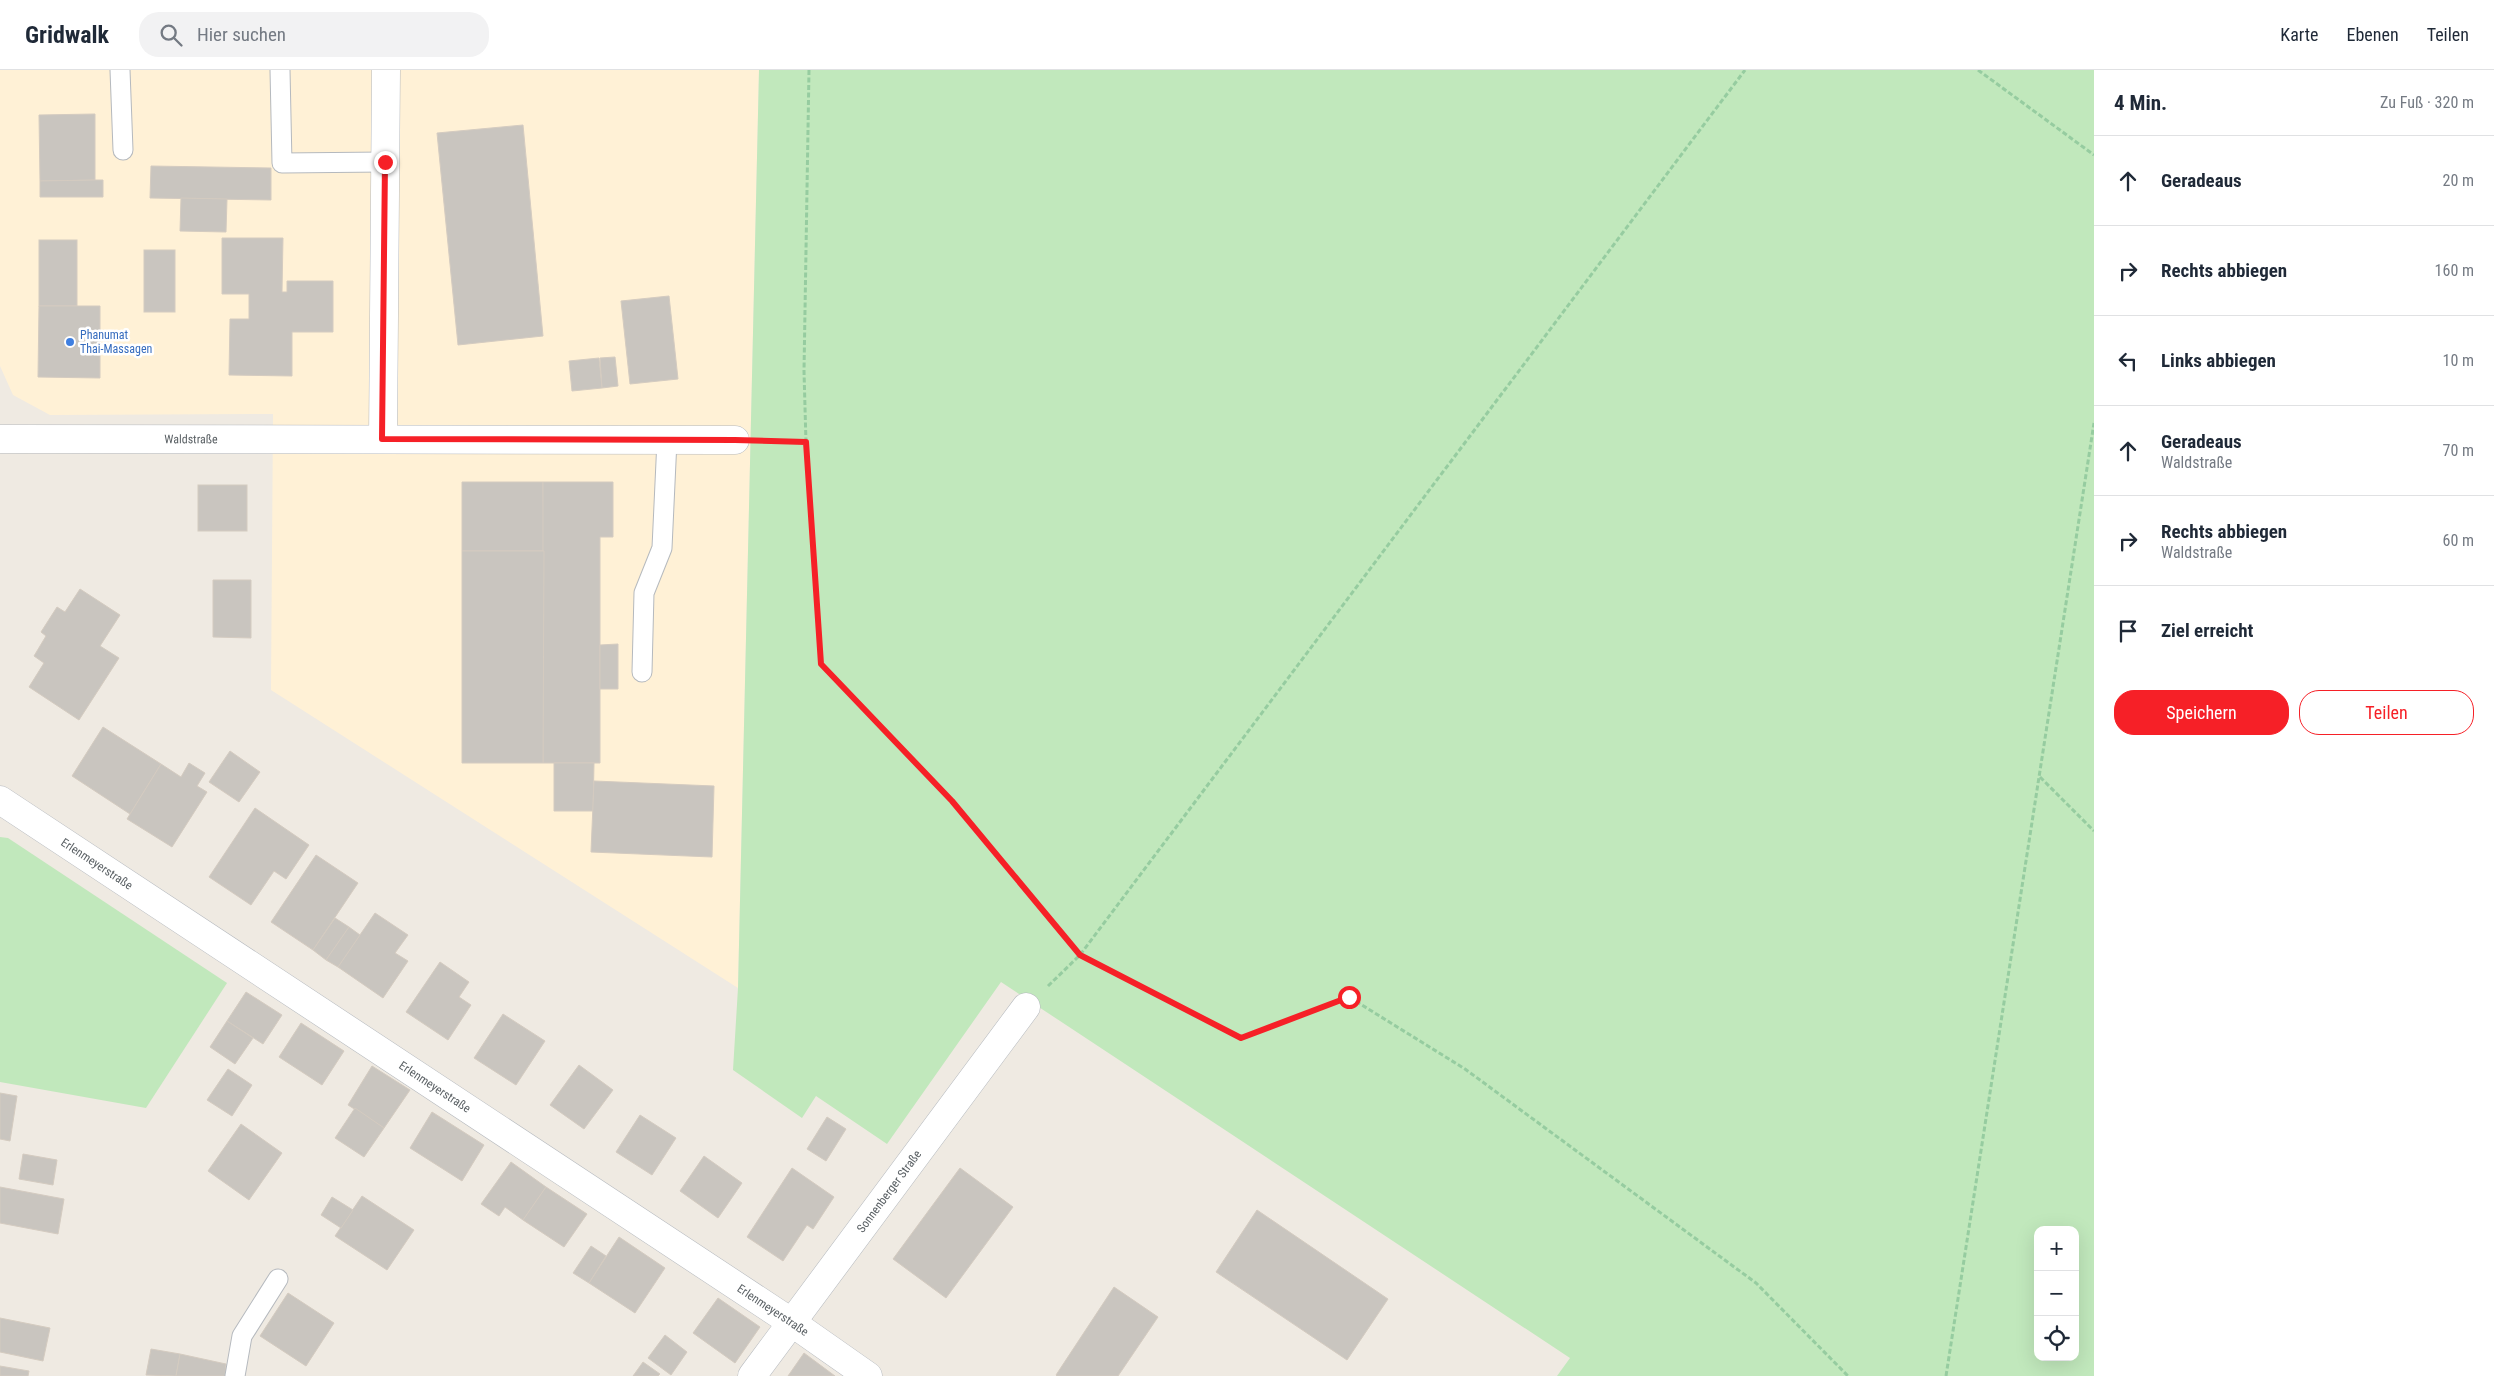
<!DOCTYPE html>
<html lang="de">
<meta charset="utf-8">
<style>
body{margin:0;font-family:"Roboto Condensed",sans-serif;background:#f2f2f3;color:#1f2937}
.controls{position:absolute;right:15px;bottom:15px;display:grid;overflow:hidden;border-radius:10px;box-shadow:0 5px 20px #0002}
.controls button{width:45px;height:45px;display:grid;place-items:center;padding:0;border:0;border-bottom:1px solid #e0e1e3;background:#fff;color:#1f2937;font:25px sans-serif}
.stop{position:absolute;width:15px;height:15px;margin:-11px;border:4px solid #f62027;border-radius:50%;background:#fff}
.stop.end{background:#f62027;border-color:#fff;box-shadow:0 1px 5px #0008}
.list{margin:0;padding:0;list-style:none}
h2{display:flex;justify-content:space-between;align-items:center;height:65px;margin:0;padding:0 20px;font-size:21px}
h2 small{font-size:16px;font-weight:400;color:#747a83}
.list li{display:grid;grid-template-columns:32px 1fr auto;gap:15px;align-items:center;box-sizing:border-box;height:90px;padding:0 20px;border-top:1px solid #e0e1e3}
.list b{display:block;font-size:19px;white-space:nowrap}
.list p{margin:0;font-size:16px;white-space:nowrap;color:#747a83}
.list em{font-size:16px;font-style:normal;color:#747a83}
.actions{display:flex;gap:10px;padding:15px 20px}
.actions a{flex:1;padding:11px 0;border:1px solid #f62027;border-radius:20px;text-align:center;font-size:18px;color:#f62027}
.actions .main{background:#f62027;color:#fff}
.icon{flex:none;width:28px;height:28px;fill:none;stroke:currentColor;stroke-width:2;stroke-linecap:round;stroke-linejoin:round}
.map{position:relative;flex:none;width:2094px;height:1306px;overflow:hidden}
header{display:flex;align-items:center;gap:30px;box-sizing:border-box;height:70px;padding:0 25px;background:#fff;border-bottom:1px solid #e0e1e3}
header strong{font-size:24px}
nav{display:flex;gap:28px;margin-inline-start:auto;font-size:18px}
.search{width:350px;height:45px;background:#f2f2f3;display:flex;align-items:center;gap:12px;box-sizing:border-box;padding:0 18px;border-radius:20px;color:#747a83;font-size:19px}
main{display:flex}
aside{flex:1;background:#fff}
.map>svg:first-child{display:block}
.commercial{fill:#fff1d6}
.green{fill:#c1e8bc;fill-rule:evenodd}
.building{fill:#c9c5bf;stroke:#d4cbc0}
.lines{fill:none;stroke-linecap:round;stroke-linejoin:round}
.lane-casing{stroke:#b5b9be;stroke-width:21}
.street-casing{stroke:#b5b9be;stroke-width:29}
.path{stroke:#96cca0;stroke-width:3;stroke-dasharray:5 2.5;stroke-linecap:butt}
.lane{stroke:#fff;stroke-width:19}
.street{stroke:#fff;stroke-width:28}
.route{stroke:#f62027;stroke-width:6}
.shop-dot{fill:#3f7fe0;stroke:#fff;stroke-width:2}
.labels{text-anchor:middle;stroke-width:5;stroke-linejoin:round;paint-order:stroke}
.shop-label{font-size:12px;fill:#366cbe;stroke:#fff;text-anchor:start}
.street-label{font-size:12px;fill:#5a6064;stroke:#fff}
</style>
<header>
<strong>Gridwalk</strong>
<div class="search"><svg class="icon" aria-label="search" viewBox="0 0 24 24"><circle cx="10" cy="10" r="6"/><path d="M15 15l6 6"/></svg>Hier suchen</div>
<nav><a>Karte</a><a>Ebenen</a><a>Teilen</a></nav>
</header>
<main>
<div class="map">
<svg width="2094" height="1306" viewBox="0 0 2094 1306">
<rect width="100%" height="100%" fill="#efeae2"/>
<polygon class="commercial" points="0,0 759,0 738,918 271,620 273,344 50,345 13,325 0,296"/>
<g class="green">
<path d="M759,0H2094V1306H1557L1570,1288L1001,912L887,1074L816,1026L802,1048L733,1000L738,918ZM2038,1160H2075V1287H2038Z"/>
<polygon points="0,767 8,768 227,913 146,1038 0,1012"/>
</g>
<g class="building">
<polygon points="95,44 95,110 40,111 39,45"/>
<polygon points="523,55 543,266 458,275 437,63"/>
<polygon points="151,96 271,98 271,130 150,128"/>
<polygon points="95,110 103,110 103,127 40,127 40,111"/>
<polygon points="181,128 227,129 226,162 180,161"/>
<polygon points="222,168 283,168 282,222 287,222 287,211 333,211 333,262 292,262 292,306 229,305 230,249 249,249 249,224 222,224"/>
<rect x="39" y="170" width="38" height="66"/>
<rect x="144" y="180" width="31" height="62"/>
<polygon points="669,226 678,309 630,314 621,231"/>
<polygon points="39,236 100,236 100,308 38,307"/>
<polygon points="615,287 618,316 602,318 600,288"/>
<polygon points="599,288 602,318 572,321 569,291"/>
<polygon points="462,412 543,412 544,481 462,481"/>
<polygon points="543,412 613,412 613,467 600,467 600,693 543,693"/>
<rect x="198" y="415" width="49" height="46"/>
<polygon points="462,481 544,481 543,693 462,693"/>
<polygon points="213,510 251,510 251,568 213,567"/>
<polygon points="80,519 120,545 100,576 119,588 79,650 29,617 44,593 34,586 46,566 41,562 57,537 65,542"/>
<polygon points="618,574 618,619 600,619 600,575"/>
<polygon points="103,657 161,694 130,744 72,706"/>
<polygon points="230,681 260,702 239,732 209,712"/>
<polygon points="189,693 205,703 197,716 207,722 172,777 127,749 161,694 181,707"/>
<polygon points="554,693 594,693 593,741 554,741"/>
<polygon points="594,711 714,716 712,787 591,782"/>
<polygon points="255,738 309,775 286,809 274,801 251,835 209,807"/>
<polygon points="316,785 358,813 313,880 271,852"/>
<polygon points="375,843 408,865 395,883 408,891 383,928 338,897"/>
<polygon points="335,848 349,857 326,890 313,880"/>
<polygon points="349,857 360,865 338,897 326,890"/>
<polygon points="440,892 469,912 459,927 471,935 448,970 406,942"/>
<polygon points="246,922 282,945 263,974 227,951"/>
<polygon points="503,944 545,971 516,1015 474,988"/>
<polygon points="227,951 253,968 235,994 210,977"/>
<polygon points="301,953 344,981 322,1015 279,987"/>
<polygon points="579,995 613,1020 584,1059 550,1035"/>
<polygon points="372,996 410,1020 384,1058 348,1035"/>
<polygon points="228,999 252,1015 232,1046 207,1030"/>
<polygon points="0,1023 17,1026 10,1071 0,1069"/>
<polygon points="355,1038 384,1058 364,1087 335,1068"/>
<polygon points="432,1042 484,1075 462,1111 410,1078"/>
<polygon points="640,1045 676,1068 652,1105 616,1082"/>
<polygon points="827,1047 846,1059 826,1091 807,1079"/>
<polygon points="241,1054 282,1083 249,1130 208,1101"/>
<polygon points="23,1084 57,1090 53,1115 19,1109"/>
<polygon points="704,1086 742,1113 718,1148 680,1121"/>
<polygon points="511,1092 546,1117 523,1150 505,1137 499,1146 481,1134"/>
<polygon points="792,1098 834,1127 813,1159 807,1155 783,1191 747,1167"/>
<polygon points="960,1098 1013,1137 946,1228 893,1189"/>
<polygon points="0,1117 64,1129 58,1164 0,1153"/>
<polygon points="546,1117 587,1144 564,1177 523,1150"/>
<polygon points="362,1126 414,1160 387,1200 335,1166"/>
<polygon points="332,1127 353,1140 341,1158 321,1145"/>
<polygon points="1257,1140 1388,1229 1347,1290 1216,1202"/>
<polygon points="619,1167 665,1198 635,1243 589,1213"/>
<polygon points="591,1176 606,1186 589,1213 573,1203"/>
<polygon points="1114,1217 1158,1247 1118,1306 1057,1306 1056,1305"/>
<polygon points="288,1223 334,1253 306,1296 260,1266"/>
<polygon points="718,1228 760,1257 735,1293 693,1263"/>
<polygon points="0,1248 50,1258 43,1291 0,1282"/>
<polygon points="665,1265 687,1282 671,1305 648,1288"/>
<polygon points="151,1279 180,1284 176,1306 146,1305"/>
<polygon points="804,1283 835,1306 788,1306"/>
<polygon points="180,1284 226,1294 225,1306 176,1306"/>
<polygon points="643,1292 660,1304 658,1306 633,1306"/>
<polygon points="0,1296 29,1301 28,1306 0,1306"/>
</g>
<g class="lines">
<defs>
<g id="lane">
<polyline points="120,0 123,80"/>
<polyline points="280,0 282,93 385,92"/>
<polyline points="642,602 644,523 662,478 667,370"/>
<polyline points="235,1306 242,1266 278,1209"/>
</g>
<g id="street">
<path id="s1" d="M0,369L735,370"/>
<polyline points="383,369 386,0"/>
<path id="s2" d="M0,730L791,1252L868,1306"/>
<path id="s3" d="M752,1306L1026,937"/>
</g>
</defs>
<use href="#lane" class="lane-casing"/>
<use href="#street" class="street-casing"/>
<g class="path">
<polyline points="809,0 804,301 806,373 821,594 952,731 1080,885 1241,969 1349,927 1465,999 1756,1213 1848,1306"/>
<polyline points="1978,0 2094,85"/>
<polyline points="764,371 806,373"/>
<polyline points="2040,707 2094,761"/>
<polyline points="1048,916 1080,885 1745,0"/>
<polyline points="1946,1306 2094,353"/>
</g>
<use href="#lane" class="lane"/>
<use href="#street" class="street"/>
</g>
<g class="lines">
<polyline class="route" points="385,92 382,369 735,370 806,372 821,594 952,731 1080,885 1241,968 1349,927"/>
</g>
<circle class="shop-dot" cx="70" cy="272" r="5"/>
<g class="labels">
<g class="shop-label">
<text x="80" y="269">Phanumat<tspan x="80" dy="14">Thai-Massagen</tspan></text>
</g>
<g class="street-label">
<text dy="4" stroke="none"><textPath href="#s1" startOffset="191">Waldstraße</textPath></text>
<text dy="4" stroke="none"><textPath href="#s2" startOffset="116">Erlenmeyerstraße</textPath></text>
<text dy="4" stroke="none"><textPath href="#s2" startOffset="521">Erlenmeyerstraße</textPath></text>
<text dy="4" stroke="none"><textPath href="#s3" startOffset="230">Sonnenberger Straße</textPath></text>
<text dy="4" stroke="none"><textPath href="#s2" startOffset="926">Erlenmeyerstraße</textPath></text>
</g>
</g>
</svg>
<div class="controls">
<button>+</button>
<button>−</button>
<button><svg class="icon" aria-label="locate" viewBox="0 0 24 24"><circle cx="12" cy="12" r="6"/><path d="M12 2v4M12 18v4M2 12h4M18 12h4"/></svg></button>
</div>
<div class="stop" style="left:1349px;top:927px"></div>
<div class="stop end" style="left:385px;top:92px"></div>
</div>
<aside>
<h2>4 Min.<small>Zu Fuß · 320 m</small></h2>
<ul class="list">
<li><svg class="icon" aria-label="ahead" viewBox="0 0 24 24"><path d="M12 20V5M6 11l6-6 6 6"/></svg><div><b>Geradeaus</b></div><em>20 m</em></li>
<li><svg class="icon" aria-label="right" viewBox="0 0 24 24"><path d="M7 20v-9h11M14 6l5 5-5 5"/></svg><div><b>Rechts abbiegen</b></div><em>160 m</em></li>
<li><svg class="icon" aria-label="left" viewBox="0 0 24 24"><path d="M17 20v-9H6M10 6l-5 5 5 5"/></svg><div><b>Links abbiegen</b></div><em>10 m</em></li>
<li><svg class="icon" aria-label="ahead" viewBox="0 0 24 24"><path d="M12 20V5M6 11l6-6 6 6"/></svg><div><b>Geradeaus</b><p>Waldstraße</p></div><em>70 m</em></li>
<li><svg class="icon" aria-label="right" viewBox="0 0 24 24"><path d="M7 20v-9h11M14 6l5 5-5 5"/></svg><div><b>Rechts abbiegen</b><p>Waldstraße</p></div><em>60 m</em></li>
<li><svg class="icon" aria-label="arrive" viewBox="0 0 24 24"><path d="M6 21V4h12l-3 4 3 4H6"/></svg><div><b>Ziel erreicht</b></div></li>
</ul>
<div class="actions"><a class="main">Speichern</a><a>Teilen</a></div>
</aside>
</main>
